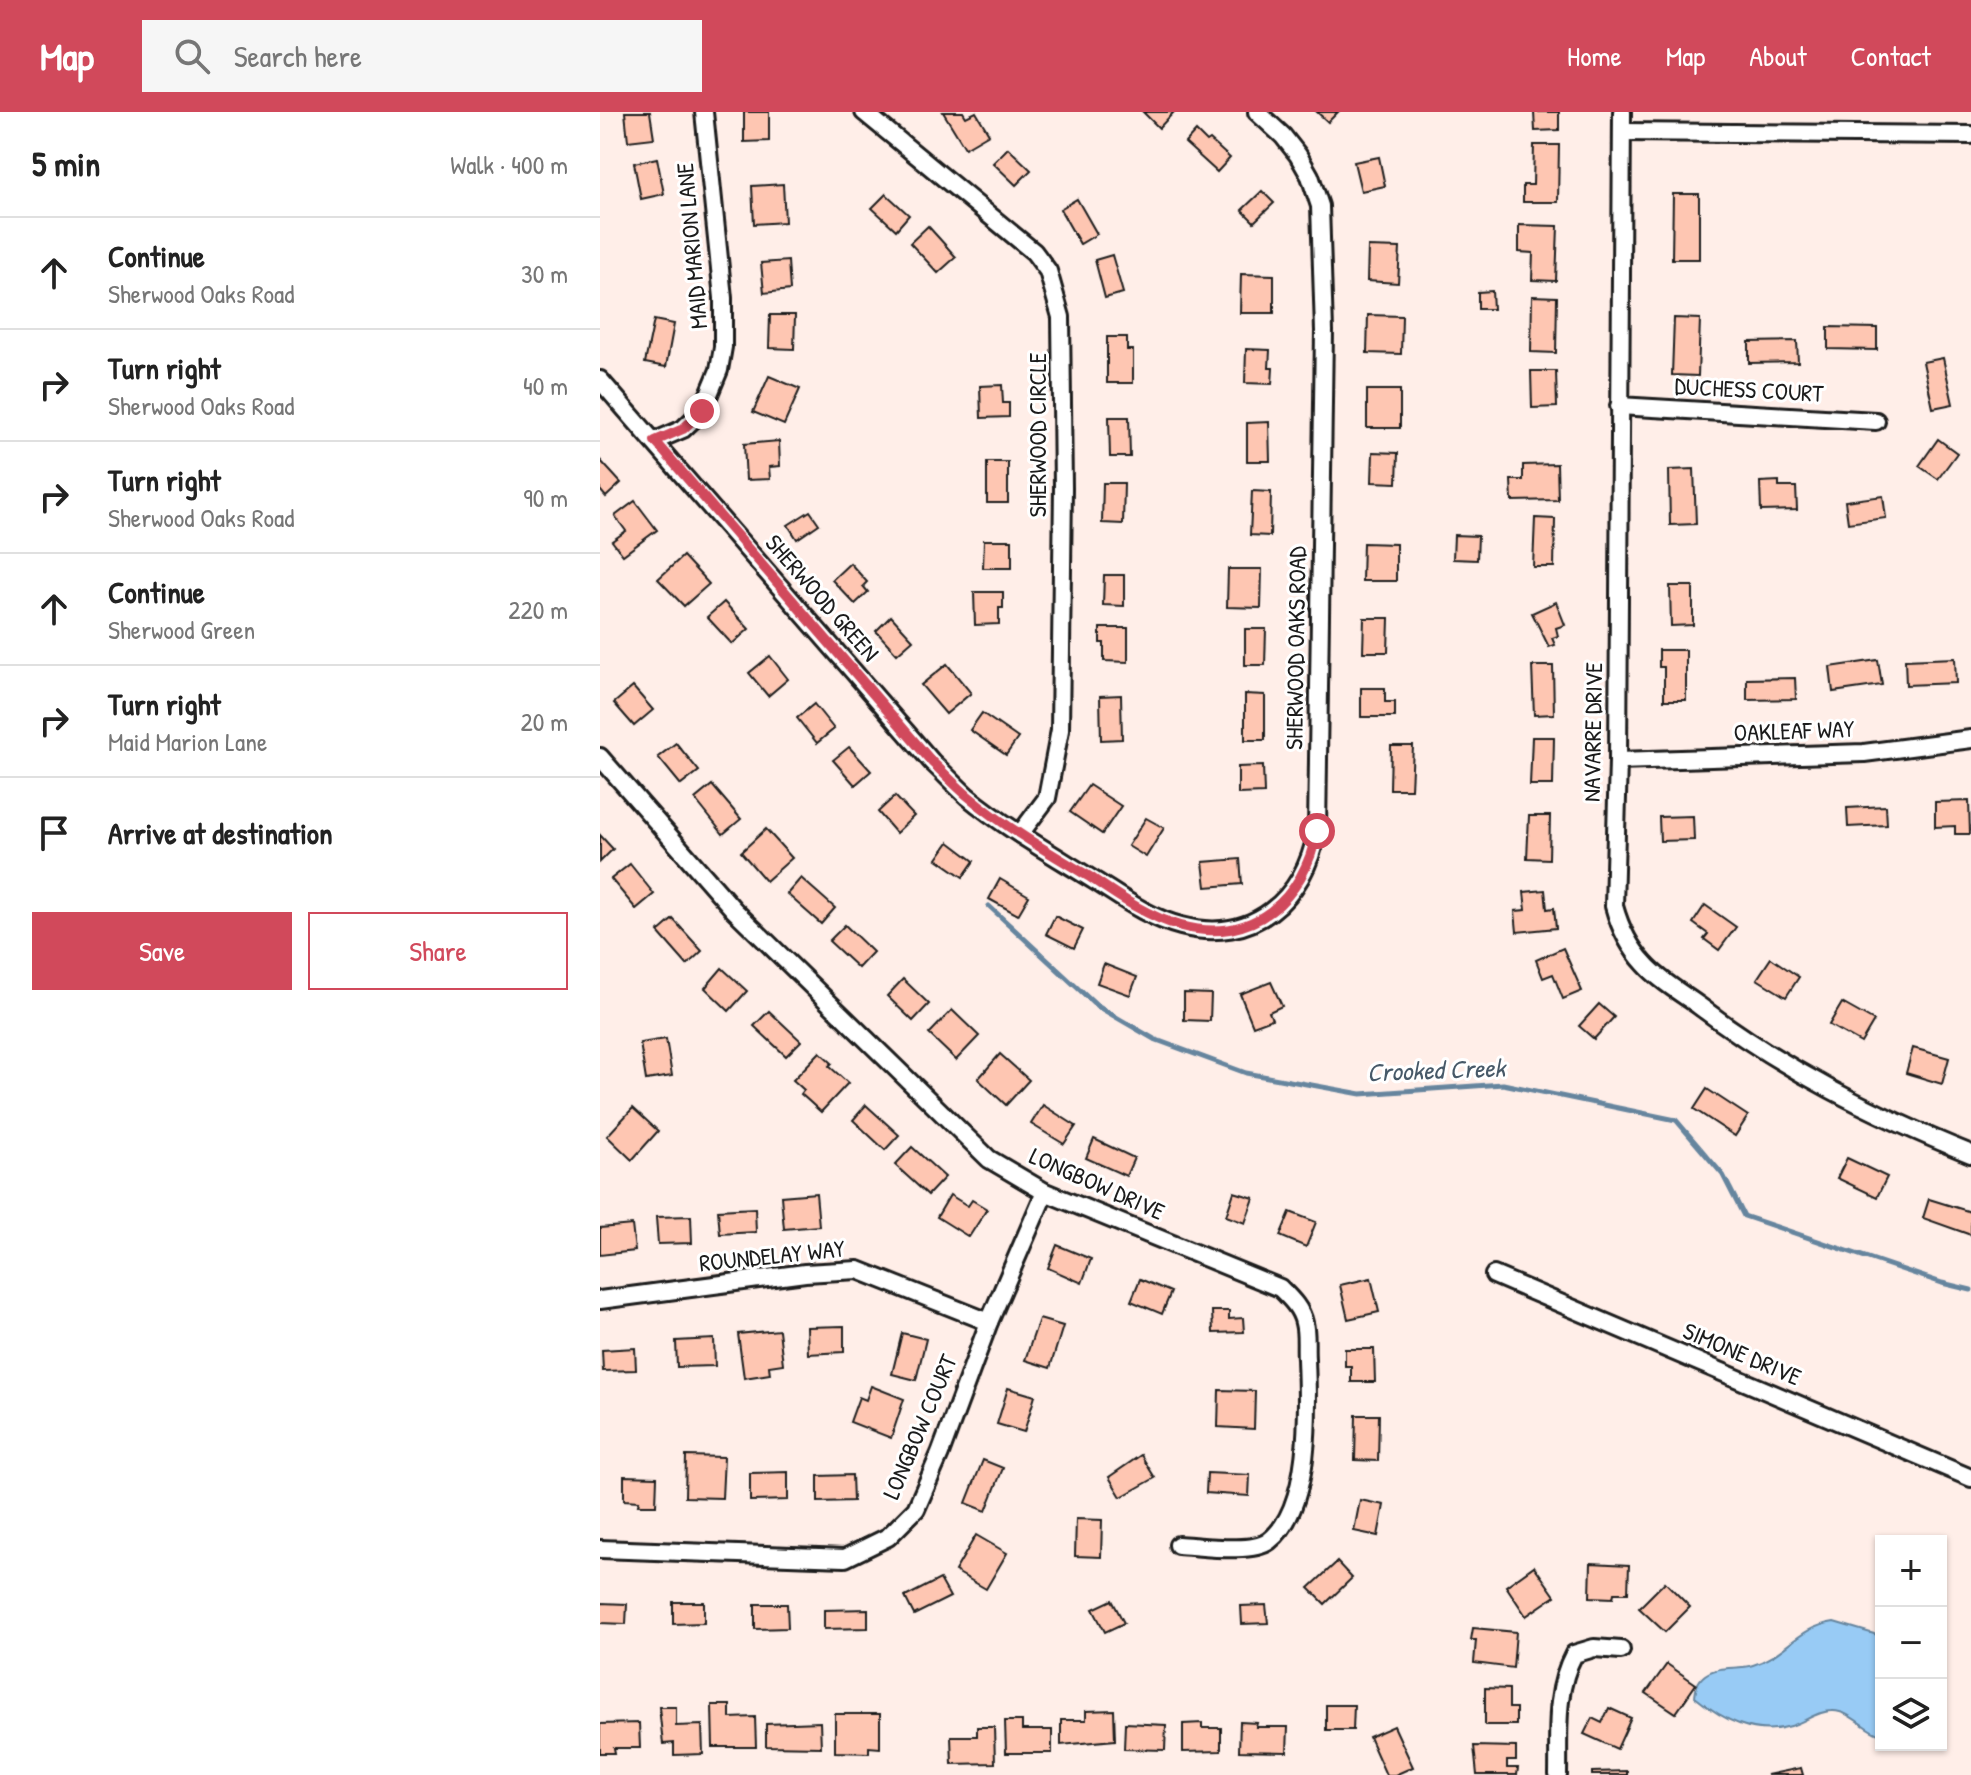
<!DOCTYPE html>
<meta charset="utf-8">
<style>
body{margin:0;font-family:"Patrick Hand",sans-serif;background:#f6f6f6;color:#222}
.controls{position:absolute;right:24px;bottom:24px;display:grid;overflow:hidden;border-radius:0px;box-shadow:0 2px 6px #0004}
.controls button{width:72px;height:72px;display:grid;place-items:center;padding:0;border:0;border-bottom:2px solid #e0e0e0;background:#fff;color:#222;font:40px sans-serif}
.stop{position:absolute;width:24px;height:24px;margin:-18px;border:6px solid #d1495b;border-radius:50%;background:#fff}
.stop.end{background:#d1495b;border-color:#fff;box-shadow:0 2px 8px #0008}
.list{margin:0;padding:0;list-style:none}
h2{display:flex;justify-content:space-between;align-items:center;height:104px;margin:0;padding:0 32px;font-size:34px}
h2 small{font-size:26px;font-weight:400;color:#767676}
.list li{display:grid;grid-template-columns:52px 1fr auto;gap:24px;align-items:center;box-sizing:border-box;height:112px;padding:0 32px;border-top:2px solid #e0e0e0}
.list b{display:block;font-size:30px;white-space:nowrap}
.list p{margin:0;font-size:26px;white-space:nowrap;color:#767676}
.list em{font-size:26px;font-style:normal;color:#767676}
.actions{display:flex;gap:16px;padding:24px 32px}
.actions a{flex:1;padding:18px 0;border:2px solid #d1495b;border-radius:0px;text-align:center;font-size:28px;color:#d1495b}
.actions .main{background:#d1495b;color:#fff}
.icon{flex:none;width:44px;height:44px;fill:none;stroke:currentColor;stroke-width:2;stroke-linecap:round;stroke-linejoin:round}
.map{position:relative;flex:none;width:1371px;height:1663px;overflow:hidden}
header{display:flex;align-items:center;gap:48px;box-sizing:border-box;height:112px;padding:0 40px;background:#d1495b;color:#fff}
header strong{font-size:38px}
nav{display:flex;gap:44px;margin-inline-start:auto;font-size:28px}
.search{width:560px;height:72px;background:#f6f6f6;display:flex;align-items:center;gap:20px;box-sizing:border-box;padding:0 28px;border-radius:0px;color:#767676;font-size:30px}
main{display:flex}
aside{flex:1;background:#fff}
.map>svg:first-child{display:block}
.water{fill:#98cbf5;stroke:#66859e;stroke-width:2}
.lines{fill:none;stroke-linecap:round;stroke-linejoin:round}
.stream{stroke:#66859e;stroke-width:5}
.building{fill:#fec6b2;stroke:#1c1c1c;stroke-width:2}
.street-casing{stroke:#1c1c1c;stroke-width:22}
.street{stroke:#fff;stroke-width:16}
.route{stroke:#d1495b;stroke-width:10}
.labels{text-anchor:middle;stroke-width:6;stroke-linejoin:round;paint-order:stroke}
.street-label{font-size:24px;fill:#1c1c1c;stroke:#fff}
.water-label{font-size:26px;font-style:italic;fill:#475968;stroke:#fff}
</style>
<header>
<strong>Map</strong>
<div class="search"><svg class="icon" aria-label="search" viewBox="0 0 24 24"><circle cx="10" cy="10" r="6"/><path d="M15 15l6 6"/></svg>Search here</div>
<nav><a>Home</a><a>Map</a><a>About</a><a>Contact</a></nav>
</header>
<main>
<aside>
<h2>5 min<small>Walk · 400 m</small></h2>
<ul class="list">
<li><svg class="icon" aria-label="ahead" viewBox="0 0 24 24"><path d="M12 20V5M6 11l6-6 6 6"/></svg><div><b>Continue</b><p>Sherwood Oaks Road</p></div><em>30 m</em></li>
<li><svg class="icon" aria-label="right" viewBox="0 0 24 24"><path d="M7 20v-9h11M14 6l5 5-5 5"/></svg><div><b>Turn right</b><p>Sherwood Oaks Road</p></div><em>40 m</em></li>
<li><svg class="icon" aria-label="right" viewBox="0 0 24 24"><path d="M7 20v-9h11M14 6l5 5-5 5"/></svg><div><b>Turn right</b><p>Sherwood Oaks Road</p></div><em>90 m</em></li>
<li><svg class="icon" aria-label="ahead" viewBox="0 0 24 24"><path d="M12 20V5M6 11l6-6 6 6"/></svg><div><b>Continue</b><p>Sherwood Green</p></div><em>220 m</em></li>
<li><svg class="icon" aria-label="right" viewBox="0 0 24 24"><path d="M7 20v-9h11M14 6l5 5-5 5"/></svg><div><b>Turn right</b><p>Maid Marion Lane</p></div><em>20 m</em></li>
<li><svg class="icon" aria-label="arrive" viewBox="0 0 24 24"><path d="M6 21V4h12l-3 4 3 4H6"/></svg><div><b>Arrive at destination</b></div></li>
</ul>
<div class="actions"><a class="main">Save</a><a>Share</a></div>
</aside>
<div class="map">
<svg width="1371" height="1663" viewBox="0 0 1371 1663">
<rect width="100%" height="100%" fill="#ffeee8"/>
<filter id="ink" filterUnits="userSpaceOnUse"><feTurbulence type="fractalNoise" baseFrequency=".0125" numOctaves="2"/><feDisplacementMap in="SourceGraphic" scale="16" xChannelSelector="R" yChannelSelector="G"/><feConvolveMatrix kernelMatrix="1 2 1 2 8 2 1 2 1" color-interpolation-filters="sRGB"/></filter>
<g filter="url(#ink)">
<path class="water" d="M1234,1510L1281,1524V1623C1264,1618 1250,1598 1232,1599C1217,1599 1205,1610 1191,1614C1154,1625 1123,1608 1095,1585C1096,1576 1097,1569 1105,1563C1118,1553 1138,1558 1153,1553C1184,1544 1198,1515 1234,1510Z"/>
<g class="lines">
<polyline class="stream" points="389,794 497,894 554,927 646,961 761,982 903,972 1076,1008 1123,1063 1144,1104 1342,1171 1371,1178"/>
</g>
<g class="building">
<polygon points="25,0 50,0 54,26 28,29"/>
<polygon points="144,0 169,0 169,29 144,30"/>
<polygon points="343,0 363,0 366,5 376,0 389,22 365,36"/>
<polygon points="543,0 574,0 559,16"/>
<polygon points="717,0 738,0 728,10"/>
<polygon points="934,0 959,0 959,18 935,19"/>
<polygon points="596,19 607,30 610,28 630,46 617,60 585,31"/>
<polygon points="934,33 959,33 958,90 923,90 923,73 933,73"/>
<polygon points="408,36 431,58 416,73 393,51"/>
<polygon points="779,45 785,74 761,79 754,50"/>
<polygon points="57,46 64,82 41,87 34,51"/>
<polygon points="183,72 185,110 154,112 152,74"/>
<polygon points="662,79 674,91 654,110 642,98"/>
<polygon points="286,82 309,103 296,118 272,96"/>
<polygon points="1073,82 1099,82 1099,147 1072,147"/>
<polygon points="477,87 497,122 480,132 460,97"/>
<polygon points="919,113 958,114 956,169 932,168 933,141 919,140"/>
<polygon points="328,114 356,145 338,161 310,131"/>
<polygon points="768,135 800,136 798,171 767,169"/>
<polygon points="512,143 523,181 505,186 495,148"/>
<polygon points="188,149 190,178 164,181 161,151"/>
<polygon points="641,162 674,163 674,201 640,201"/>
<polygon points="892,179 893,197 878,197 878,180"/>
<polygon points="932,184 957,185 956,241 931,240"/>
<polygon points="170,203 195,203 194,237 169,236"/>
<polygon points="768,203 802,204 801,242 767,241"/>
<polygon points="1074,206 1100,207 1098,264 1072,263"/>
<polygon points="54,208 74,212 66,255 45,251"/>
<polygon points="1228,215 1277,216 1277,238 1228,237"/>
<polygon points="507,225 527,225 527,238 533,238 533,271 507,271"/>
<polygon points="1197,229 1198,250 1149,251 1149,230"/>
<polygon points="646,237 670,238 669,256 673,256 672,272 645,271"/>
<polygon points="1343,246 1353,292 1333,296 1323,250"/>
<polygon points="931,259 956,259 957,295 932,296"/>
<polygon points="169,264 200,277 184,313 153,300"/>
<polygon points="402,273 403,291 409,291 409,305 381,306 380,274"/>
<rect x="767" y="278" width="33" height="38"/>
<polygon points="509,305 529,305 530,345 510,345"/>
<polygon points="669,310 670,349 647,349 647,311"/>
<polygon points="1338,327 1357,341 1338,367 1319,354"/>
<polygon points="179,329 180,354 169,355 170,367 146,368 144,332"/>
<polygon points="773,340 798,341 797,371 772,370"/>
<polygon points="0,348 21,371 6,385 0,378"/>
<rect x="387" y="350" width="21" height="41"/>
<polygon points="957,352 958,388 912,389 911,368 923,368 923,353"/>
<polygon points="1094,357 1096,412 1070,413 1069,358"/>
<polygon points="1179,369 1179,375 1196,375 1197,398 1161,399 1160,370"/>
<polygon points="503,371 524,371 523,412 502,411"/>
<polygon points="652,379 671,380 670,424 650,423"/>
<polygon points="1283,384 1286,406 1248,411 1245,389"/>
<polygon points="35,389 57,418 23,443 12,429 26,419 15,404"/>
<polygon points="210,399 219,412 197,427 188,413"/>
<polygon points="935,406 955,407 954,455 933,455"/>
<polygon points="854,423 878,424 877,448 853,447"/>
<polygon points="384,428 412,428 412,456 383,456"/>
<polygon points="763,431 796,432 796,469 762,469"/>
<polygon points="83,444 109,472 84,494 58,467"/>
<polygon points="250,451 267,470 263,474 268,480 255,492 232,468"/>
<polygon points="628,457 662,457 661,496 627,495"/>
<polygon points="504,463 524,463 524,494 503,493"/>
<polygon points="1070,474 1093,474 1093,513 1071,514"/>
<polygon points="374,480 403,480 403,496 399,496 399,512 375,513"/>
<polygon points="124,490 149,517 132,532 107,505"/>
<polygon points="956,490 965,513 956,516 958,524 952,526 955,533 949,535 932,501"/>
<polygon points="291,504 313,528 297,542 276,519"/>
<polygon points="764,506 789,506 788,540 763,540"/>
<polygon points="500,516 528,516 528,550 504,549 504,531 500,531"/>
<polygon points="645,517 666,517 665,553 645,553"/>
<polygon points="1059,538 1086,538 1086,588 1064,588 1064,555 1059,555"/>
<polygon points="170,544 188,567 168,584 149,561"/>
<polygon points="1355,546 1356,571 1306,573 1305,548"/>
<polygon points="1278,548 1282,573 1233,580 1230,555"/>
<polygon points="347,552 371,581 346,602 321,573"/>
<polygon points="932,554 953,554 954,602 934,603"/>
<polygon points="1195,566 1196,587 1147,588 1147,567"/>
<polygon points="33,575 53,598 34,614 14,591"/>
<polygon points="761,576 785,576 785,590 795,590 795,605 761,605"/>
<polygon points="645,582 665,583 665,628 645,628"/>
<polygon points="521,583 522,627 501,628 500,584"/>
<polygon points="214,592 234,617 217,631 197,606"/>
<polygon points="382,601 418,626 406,643 370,618"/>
<polygon points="932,625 954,625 953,673 930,673"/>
<polygon points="76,631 99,659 81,673 58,645"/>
<polygon points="791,634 813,634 811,677 790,677"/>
<polygon points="249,635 271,659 255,673 233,648"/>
<polygon points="663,654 664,681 638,682 638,655"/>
<polygon points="112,673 141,707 123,722 95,687"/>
<polygon points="489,673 521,694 502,722 470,700"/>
<polygon points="295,684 314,704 296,721 278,700"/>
<polygon points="1369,689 1370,722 1355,722 1355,714 1335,715 1335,690"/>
<polygon points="1286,694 1287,713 1248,715 1247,696"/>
<polygon points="929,704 950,704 949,747 927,746"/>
<polygon points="1093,704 1094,728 1060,729 1059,705"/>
<polygon points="546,706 564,716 546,745 528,734"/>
<polygon points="166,717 192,746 166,769 141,740"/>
<polygon points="0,723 13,737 0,750"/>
<polygon points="349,730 374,749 363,765 337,747"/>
<polygon points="640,747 642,772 606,775 603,750"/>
<polygon points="30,752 54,782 36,797 11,767"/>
<polygon points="201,766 235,796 221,812 187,782"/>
<polygon points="400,767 429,784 418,803 389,787"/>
<polygon points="945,778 947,797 954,796 956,816 917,820 915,799 926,798 924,780"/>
<polygon points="1105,793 1136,815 1119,838 1104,827 1108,822 1093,811"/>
<polygon points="455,804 483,818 474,836 446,822"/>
<polygon points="73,807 102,839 87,853 58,820"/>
<polygon points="245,813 273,840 258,856 229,829"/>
<polygon points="963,836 982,879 963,887 953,862 943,866 936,848"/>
<polygon points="1171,846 1199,865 1186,885 1157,867"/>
<polygon points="504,852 537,865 530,883 497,871"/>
<polygon points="122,856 147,879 129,899 105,876"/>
<polygon points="303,867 329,892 313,909 287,884"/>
<polygon points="671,870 682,894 669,900 672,907 653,914 640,882"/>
<polygon points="584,881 611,882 610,909 584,908"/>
<polygon points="1242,891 1274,909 1261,931 1229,913"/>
<polygon points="999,892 1014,905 994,927 979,914"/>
<polygon points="352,898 379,924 356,948 329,922"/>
<polygon points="169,899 201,929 186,944 154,914"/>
<polygon points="66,927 72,964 46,968 40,931"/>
<polygon points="1313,936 1349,946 1342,972 1306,961"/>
<polygon points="220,940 232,951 229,954 248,971 221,1000 201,982 204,978 193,968"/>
<polygon points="400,942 429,968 406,993 378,967"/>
<polygon points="1107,977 1148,1004 1135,1024 1094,997"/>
<polygon points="266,993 299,1023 285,1038 253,1008"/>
<polygon points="443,993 476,1014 464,1032 431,1012"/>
<polygon points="33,996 58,1019 32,1048 7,1024"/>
<polygon points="494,1027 534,1046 526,1064 486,1046"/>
<polygon points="312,1035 345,1065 328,1083 295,1053"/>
<polygon points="1247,1046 1287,1065 1277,1085 1237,1066"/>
<polygon points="634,1080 654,1086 645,1111 626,1104"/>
<polygon points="216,1081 219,1114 184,1117 181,1084"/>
<polygon points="350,1083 368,1094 372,1088 387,1097 369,1125 337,1105"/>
<polygon points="1329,1087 1371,1100 1371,1123 1323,1106"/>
<polygon points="155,1096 156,1120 120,1122 118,1098"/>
<polygon points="690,1100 716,1110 706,1135 680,1124"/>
<polygon points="91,1104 92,1131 58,1132 56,1105"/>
<polygon points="32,1113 35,1139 0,1143 0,1116"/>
<polygon points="457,1133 491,1147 482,1171 448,1156"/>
<polygon points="771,1166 779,1200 748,1207 740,1173"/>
<polygon points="540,1167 571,1180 562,1202 531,1189"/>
<polygon points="612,1199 629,1199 629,1207 643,1206 644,1220 613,1221"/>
<polygon points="439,1207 463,1214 450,1256 425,1248"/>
<polygon points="244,1214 244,1240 208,1242 207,1215"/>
<polygon points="179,1218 183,1252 169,1254 170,1262 144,1266 138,1222"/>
<polygon points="302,1221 326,1227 316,1268 292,1262"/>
<polygon points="114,1227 115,1254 77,1255 76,1229"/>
<polygon points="35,1236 36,1258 3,1259 2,1238"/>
<polygon points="745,1237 774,1237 775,1270 751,1270 751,1254 745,1254"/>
<polygon points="271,1274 304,1287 291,1326 250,1310 259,1285 266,1288"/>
<polygon points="408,1276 435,1284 424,1320 397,1312"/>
<polygon points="619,1278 655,1279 654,1317 618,1315"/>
<polygon points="756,1303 779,1303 778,1349 755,1348"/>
<polygon points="541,1343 555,1366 521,1385 509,1365"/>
<polygon points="86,1344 124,1345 122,1386 85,1385"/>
<polygon points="383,1348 403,1356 386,1399 366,1391"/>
<polygon points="188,1360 188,1388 150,1389 150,1361"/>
<polygon points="607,1361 650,1363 649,1384 606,1381"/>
<polygon points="252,1363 253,1389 218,1390 218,1364"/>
<polygon points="24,1364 57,1365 56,1393 38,1393 39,1389 24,1388"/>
<polygon points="760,1388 784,1393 778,1424 754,1419"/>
<polygon points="476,1407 502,1408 501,1445 475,1444"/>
<polygon points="376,1423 407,1441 386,1477 355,1459"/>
<polygon points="737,1450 752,1466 725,1492 709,1476"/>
<polygon points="991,1451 1029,1453 1028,1481 1014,1481 1013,1486 990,1485"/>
<polygon points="934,1454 955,1484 926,1504 906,1474"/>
<polygon points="340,1467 350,1485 314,1503 305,1485"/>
<polygon points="1065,1470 1090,1495 1065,1520 1039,1496"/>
<polygon points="512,1488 524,1511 505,1520 493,1497"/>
<polygon points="73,1490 104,1490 104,1511 73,1512"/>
<polygon points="0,1491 27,1492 26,1512 0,1511"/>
<polygon points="155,1492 187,1492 188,1516 155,1517"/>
<polygon points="666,1493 668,1511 642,1512 641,1494"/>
<polygon points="268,1497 268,1516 224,1517 224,1498"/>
<polygon points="873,1516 916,1520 913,1556 874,1551 876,1528 871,1528"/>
<polygon points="1067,1552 1096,1572 1076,1601 1046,1581"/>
<polygon points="885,1576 909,1577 909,1596 916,1596 916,1613 885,1613"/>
<polygon points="112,1593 130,1593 130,1606 155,1605 156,1635 113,1635"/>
<polygon points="726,1593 754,1593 753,1618 726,1618"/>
<polygon points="59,1595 76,1595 76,1614 102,1613 103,1642 74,1643 74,1631 63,1632"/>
<polygon points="1009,1596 1031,1606 1017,1637 984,1622 992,1606 1002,1611"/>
<polygon points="514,1598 515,1628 461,1633 461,1608 486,1608 486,1599"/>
<polygon points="235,1602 280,1602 280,1636 269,1635 269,1641 235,1640"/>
<polygon points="405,1609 422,1609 422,1618 452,1618 452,1641 406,1641"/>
<polygon points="220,1610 221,1635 166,1634 166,1612"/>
<polygon points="640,1610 657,1611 656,1615 688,1615 687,1640 639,1639"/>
<polygon points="39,1611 40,1636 14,1636 15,1641 0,1641 0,1612"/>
<polygon points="525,1611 566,1613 565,1638 524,1637"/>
<polygon points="602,1611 602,1616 621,1616 621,1639 583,1640 583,1612"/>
<polygon points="794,1614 813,1655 795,1663 786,1663 769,1625"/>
<polygon points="377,1615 394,1615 395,1651 352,1652 351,1624 377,1624"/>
<polygon points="874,1634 916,1635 916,1649 907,1649 907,1656 918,1656 917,1663 877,1663"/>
<polygon points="1201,1656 1203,1663 1167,1663"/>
<polygon points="1027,1659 1027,1663 992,1663 992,1660"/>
</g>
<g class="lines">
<defs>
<g id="street">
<polyline points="264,0 434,140 448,159 461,205 463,376 460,618 447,686 420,722"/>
<path d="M1022,0L1018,649L1014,794C1020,816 1029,835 1045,852C1059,868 1081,881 1098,893C1184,958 1272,1002 1371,1042"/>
<polyline points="1022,20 1371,23"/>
<path d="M0,268L332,650C344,661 355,673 367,684C406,716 452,742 495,769C522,786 549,806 581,814C653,833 704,787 717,719L724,219L720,94L710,64L698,43L683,24L657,0"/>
<polyline points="1019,294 1276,309"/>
<polyline points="55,329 83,317 102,299 119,258 123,235 123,186 104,0"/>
<path d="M0,645L134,798L389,1047L445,1080L680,1176C690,1186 701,1196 704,1211C707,1222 705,1236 706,1247C708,1296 712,1396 669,1429C652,1442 600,1434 578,1433"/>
<polyline points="1018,649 1264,641 1371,627"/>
<polyline points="894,1163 1371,1366"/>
<polyline points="0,1188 205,1161 258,1158 389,1210"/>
<polyline points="0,1437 245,1446 288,1425 316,1397 340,1342 389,1210 445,1080"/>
<path d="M958,1663C959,1622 954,1579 974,1542L994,1536L1021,1538"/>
</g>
</defs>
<use href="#street" class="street-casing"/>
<use href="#street" class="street"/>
</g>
</g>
<g class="lines" filter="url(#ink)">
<path class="route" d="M102,299L83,317L55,329L332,650C344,661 355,673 368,684C405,715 448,740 490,765C518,784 548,805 581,814C653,833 704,787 717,719"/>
</g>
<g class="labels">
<g class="street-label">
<text transform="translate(92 134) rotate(-95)" y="8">MAID MARION LANE</text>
<text transform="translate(1149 278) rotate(3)" y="8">DUCHESS COURT</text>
<text transform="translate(438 323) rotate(-90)" y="8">SHERWOOD CIRCLE</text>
<text transform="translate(222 486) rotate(49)" y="8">SHERWOOD GREEN</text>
<text transform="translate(696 536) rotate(-89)" y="8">SHERWOOD OAKS ROAD</text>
<text transform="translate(1194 619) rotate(-2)" y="8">OAKLEAF WAY</text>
<text transform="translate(993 620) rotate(-89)" y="8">NAVARRE DRIVE</text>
<text transform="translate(497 1072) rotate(24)" y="8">LONGBOW DRIVE</text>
<text transform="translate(172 1144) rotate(-6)" y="8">ROUNDELAY WAY</text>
<text transform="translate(1142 1242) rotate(23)" y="8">SIMONE DRIVE</text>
<text transform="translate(320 1315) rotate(-67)" y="8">LONGBOW COURT</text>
</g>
<g class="water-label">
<text transform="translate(836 958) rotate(-2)" y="9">Crooked Creek</text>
</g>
</g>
</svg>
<div class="controls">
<button>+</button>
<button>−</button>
<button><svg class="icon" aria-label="layers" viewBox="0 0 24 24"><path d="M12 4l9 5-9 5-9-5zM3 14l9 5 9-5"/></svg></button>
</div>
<div class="stop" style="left:717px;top:719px"></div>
<div class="stop end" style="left:102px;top:299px"></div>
</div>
</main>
